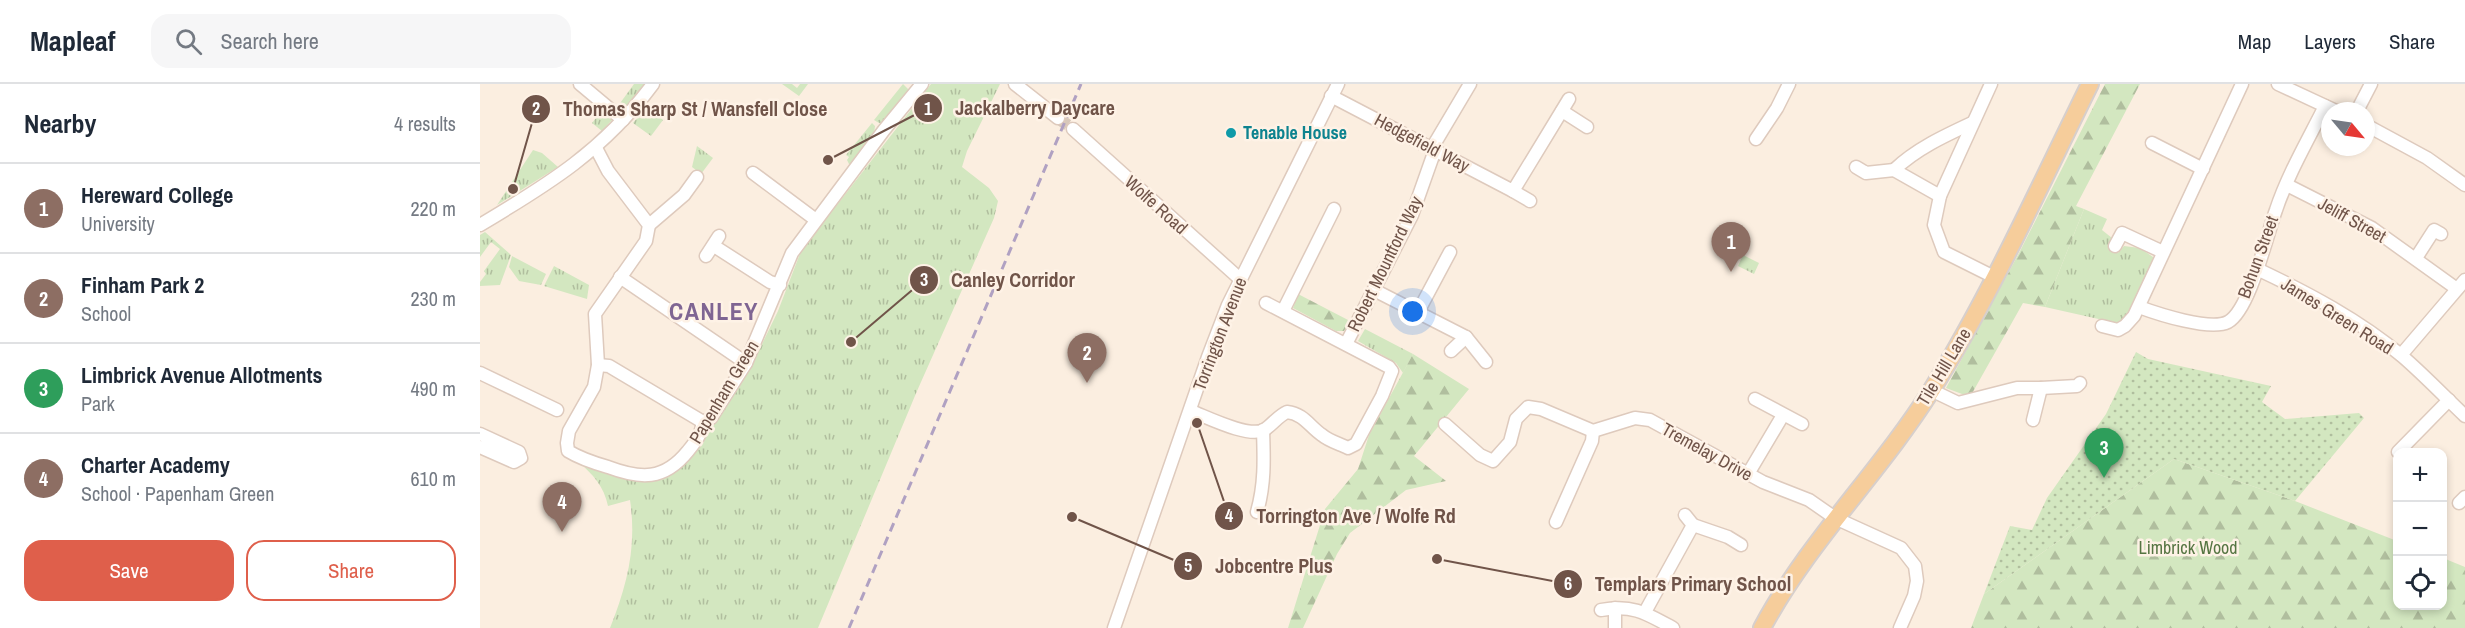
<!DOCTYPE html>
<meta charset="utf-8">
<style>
body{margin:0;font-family:"Archivo Narrow",sans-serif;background:#f6f6f7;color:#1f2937}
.controls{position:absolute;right:18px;bottom:18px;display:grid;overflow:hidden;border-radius:12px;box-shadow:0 3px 9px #0003}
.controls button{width:54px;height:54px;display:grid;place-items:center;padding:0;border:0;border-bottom:2px solid #e0e1e3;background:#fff;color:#1f2937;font:30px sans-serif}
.compass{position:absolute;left:1841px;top:18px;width:54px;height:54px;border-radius:50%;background:#fff;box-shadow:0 3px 9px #0003;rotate:119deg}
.you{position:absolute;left:933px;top:228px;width:21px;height:21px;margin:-15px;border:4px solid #fff;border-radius:50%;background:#1a73e8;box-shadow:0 0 0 9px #1a73e833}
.badge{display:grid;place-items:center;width:39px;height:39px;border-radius:50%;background:#df5f4b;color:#fff;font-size:20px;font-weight:700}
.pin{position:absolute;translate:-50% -50px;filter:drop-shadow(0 2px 3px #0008)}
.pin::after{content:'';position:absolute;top:32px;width:21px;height:18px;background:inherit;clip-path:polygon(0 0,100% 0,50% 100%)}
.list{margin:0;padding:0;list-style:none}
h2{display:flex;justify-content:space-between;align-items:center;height:78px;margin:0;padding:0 24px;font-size:26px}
h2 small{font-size:20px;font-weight:400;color:#747a83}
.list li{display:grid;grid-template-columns:39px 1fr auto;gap:18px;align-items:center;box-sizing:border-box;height:90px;padding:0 24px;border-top:2px solid #e0e1e3}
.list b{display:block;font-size:22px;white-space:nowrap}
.list p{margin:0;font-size:20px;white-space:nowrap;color:#747a83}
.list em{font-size:20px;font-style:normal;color:#747a83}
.actions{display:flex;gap:12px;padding:18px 24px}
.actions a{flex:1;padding:14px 0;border:2px solid #df5f4b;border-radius:18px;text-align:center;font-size:21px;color:#df5f4b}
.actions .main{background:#df5f4b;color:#fff}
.icon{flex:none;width:33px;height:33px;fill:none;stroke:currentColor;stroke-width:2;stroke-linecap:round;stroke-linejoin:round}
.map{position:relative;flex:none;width:1985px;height:544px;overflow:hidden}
header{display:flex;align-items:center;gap:36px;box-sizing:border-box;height:84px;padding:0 30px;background:#fff;border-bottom:2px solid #e0e1e3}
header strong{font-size:28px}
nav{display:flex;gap:33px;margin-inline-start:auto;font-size:21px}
.search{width:420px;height:54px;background:#f6f6f7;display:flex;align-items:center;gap:15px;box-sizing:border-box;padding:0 21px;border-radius:18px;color:#747a83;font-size:22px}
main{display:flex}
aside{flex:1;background:#fff}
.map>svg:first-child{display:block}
.grass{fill:url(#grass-tufts)}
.forest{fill:url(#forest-firs)}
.garden{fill:url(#garden-dots)}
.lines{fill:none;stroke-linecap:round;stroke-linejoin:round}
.minor-tunnel{stroke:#d8c8ba;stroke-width:12;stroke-dasharray:12 6;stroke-linecap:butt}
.minor-casing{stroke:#decabd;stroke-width:15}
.major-casing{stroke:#d7cfcc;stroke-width:20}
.minor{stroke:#fff;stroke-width:12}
.major{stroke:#f6cd9b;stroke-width:16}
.rail{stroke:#b0a1c2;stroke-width:3;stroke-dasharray:9 6;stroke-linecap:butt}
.culture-dot{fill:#0f9aa8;stroke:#fef2e6;stroke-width:2}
.labels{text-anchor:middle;stroke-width:5;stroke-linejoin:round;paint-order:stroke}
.culture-label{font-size:18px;font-weight:bold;fill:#0d838f;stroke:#fef2e6;text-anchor:start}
.street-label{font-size:18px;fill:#705449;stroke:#fef2e6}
.park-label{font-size:18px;fill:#557542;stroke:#fef2e6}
.district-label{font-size:24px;font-weight:bold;letter-spacing:1.5px;fill:#7f6593;stroke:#fef2e6}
.leader{fill:none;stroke:#705449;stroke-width:2}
.callout-dot{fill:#705449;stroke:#fef2e6;stroke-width:2}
.mark-label{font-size:18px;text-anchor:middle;font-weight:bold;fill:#fff}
.callout-label{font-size:20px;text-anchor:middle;font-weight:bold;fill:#705449;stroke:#fef2e6;stroke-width:5;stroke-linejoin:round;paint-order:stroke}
</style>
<header>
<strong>Mapleaf</strong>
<div class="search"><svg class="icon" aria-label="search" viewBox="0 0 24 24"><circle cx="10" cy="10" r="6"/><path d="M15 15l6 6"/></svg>Search here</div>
<nav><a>Map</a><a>Layers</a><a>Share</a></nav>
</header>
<main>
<aside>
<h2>Nearby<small>4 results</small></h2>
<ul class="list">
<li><span class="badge" style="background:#8d6e63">1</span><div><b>Hereward College</b><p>University</p></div><em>220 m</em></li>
<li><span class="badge" style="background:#8d6e63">2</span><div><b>Finham Park 2</b><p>School</p></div><em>230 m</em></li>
<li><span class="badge" style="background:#2e9e5b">3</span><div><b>Limbrick Avenue Allotments</b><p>Park</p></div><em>490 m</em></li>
<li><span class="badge" style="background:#8d6e63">4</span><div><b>Charter Academy</b><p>School · Papenham Green</p></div><em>610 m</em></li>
</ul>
<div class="actions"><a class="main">Save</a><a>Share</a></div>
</aside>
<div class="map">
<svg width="1985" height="544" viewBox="0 0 1985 544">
<defs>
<pattern id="grass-tufts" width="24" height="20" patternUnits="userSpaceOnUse" patternTransform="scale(1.5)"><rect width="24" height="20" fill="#d3e7c0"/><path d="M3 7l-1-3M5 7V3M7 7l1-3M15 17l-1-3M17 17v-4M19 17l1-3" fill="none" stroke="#b0be9e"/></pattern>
<pattern id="forest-firs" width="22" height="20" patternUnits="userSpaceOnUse" patternTransform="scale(1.5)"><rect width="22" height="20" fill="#d3e7c0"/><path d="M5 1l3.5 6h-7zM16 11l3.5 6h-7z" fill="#b0be9e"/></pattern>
<pattern id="garden-dots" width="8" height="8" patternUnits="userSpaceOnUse" patternTransform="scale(1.5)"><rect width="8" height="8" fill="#d3e7c0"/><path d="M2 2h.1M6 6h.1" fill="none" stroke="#b0be9e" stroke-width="1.8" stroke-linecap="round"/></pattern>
</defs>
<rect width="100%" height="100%" fill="#fbeee0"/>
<g class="grass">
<polygon points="154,0 168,0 148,24 138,22"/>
<polygon points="302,0 312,0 317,4 320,0 328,0 319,12"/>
<polygon points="423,0 431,8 407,38 399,39 394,36"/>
<path d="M451,0H520L487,67L482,83L509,104L518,117L514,134L437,307L338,544H130C147,501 157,463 150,416L128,422C124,402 113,391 98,377L155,397L171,398L197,386L214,370L268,289L298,227L321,167Z"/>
<polygon points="167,22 183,36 171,52 153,39"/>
<polygon points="124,24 132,32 133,35 122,47 112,39"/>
<polygon points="392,39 395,42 394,50 373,80 369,80 367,76 369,73 366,71"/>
<polygon points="217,62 233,74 221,90 212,83"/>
<polygon points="53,66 62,69 78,83 17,121"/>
<polygon points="1604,125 1627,135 1622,146 1632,154 1631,165 1638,169 1644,162 1660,164 1673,173 1674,178 1645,238 1639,243 1623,236 1565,223"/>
<polygon points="5,148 31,171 20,201 0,202 0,198 6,190 4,187 20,165 11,158 0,173 0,151"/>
<polygon points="1263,171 1279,179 1274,190 1258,182"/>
<polygon points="32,172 66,190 61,201 39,197 29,183"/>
<polygon points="74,182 109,201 107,215 64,202"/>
<polygon points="885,245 933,270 923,289 916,279 878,257"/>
</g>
<g class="forest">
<polygon points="1625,0 1660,0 1596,122 1604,125 1565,223 1543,219 1490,313 1466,304 1539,169"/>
<polygon points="818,210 870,237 864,247 856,247 813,224"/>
<polygon points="933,270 989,305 934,372 966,397 926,406 870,449 857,470 823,544 808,544 845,425 878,385 889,351"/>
<polygon points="1694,375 1815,417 1917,457 1918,522 1962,522 1963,474 1985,483 1985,544 1491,544 1504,510"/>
</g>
<polygon class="garden" points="1656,268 1668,275 1791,302 1782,318 1805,335 1879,329 1884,334 1815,417 1694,375 1504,510 1530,442 1552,446 1567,414 1626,330"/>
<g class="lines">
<polyline class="minor-tunnel" points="578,34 593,45"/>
<defs>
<g id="minor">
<polyline points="100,0 143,36"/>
<polyline points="535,0 578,34"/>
<polyline points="1511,0 1460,112 1454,141 1464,168 1514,193"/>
<polyline points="1798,0 1856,27"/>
<polyline points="851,12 1033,107 1089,15"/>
<polyline points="1082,27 1107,43"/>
<polyline points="1877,27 1891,0"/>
<polyline points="1886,41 1947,74 1985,101"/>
<polyline points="593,45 760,195"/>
<polyline points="1276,55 1297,24 1309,0"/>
<polyline points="1672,59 1723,85"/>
<path d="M116,64L128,87L169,141L166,157L115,230L118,281L114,303L89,347L87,359L88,367C101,375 114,379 128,383C160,395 184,397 208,367C216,357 221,351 223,338L231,334L266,279L312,169L404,46L442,0"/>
<polyline points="952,64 990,0"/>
<polyline points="1376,83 1386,89 1414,86"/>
<polyline points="273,89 336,136"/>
<polyline points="1807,101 1892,144 1977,205"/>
<polyline points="1033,107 1050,117"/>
<path d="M1460,112L1414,86C1436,65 1464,52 1492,39"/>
<path d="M0,141C69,100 124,66 173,0"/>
<polyline points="169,141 204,111 217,93"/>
<polyline points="234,162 290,198 300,201"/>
<polyline points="1635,162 1642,149 1683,168"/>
<polyline points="226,172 239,152"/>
<polyline points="1936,174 1954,146 1961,150"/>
<path d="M1777,185C1828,209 1879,236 1922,272C1944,291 1964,312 1985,332"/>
<polyline points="140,193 266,279"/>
<polyline points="894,206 986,253 1006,278"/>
<path d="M1659,223C1678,230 1730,247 1748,238C1770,226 1787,150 1796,126C1808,90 1828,56 1845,22"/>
<polyline points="803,227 854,125"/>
<polyline points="938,228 970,168"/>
<polyline points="1622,242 1638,246 1645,242 1654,232 1762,0"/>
<polyline points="866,260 932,131 955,66"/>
<polyline points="971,267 986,253"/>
<polyline points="1921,271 1985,196"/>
<polyline points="118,281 129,282 223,338"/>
<polyline points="0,289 77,326"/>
<polyline points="1561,304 1597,302 1600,299"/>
<polyline points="1451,306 1478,319 1537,304 1561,304 1553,336"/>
<polyline points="1275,315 1322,340"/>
<path d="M711,327C727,333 768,354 784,346C792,341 798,332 807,328C824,330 829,342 842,351C849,357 860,360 868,364L876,360L902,312L912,287L909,283L786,219"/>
<polyline points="965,340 1000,371 1013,377 1030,358 1036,335 1048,323 1061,325 1113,347 1155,334 1170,336 1283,398 1329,416 1355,434 1421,464 1435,482 1437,497 1434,512 1420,544"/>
<polyline points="0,350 39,368 41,374 34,378 0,363"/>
<polyline points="1918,368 1969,316"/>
<polyline points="1268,390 1303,331"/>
<polyline points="1979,419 1985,413"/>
<path d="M777,428C785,400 784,375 783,346"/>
<polyline points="1205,431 1213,441"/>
<polyline points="1076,438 1112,357 1113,347"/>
<path d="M1121,526C1152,520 1166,529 1193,544"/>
<polyline points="1165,528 1213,441 1248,453 1261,461"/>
<polyline points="634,544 728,273 748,221 858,0"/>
<polyline points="1135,544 1135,524"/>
</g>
<path id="major" d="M1282,544C1328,458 1399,389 1451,307C1512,209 1559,103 1610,0"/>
</defs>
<use href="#minor" class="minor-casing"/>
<use href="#major" class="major-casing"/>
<use href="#minor" class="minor"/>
<use href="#major" class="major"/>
<polyline class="rail" points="369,544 601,0"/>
</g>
<circle class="culture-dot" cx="751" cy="49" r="6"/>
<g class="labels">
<g class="culture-label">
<text x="763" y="55">Tenable House</text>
</g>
<g class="street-label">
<text transform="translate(942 59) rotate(28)" y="6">Hedgefield Way</text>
<text transform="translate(676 121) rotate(42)" y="6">Wolfe Road</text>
<text transform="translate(1872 136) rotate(29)" y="6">Jeliff Street</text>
<text transform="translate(1778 173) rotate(-70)" y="6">Bohun Street</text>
<text transform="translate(905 180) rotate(-64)" y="6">Robert Mountford Way</text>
<text transform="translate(1857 232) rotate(32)" y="6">James Green Road</text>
<text transform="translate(740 250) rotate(-69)" y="6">Torrington Avenue</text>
<text transform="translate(1464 283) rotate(-59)" y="6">Tile Hill Lane</text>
<text transform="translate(244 308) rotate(-59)" y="6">Papenham Green</text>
<text transform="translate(1227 368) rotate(29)" y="6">Tremelay Drive</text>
</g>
<g class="park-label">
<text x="1708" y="470">Limbrick Wood</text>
</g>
<g class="district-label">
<text x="234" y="236">CANLEY</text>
</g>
</g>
<path class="leader" d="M348 76L448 24M33 105L56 25M371 258L444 196M717 339L749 432M592 433L708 482M957 475L1088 500"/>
<g class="callout-dot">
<circle cx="348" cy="76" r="6"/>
<circle cx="33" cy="105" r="6"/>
<circle cx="371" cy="258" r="6"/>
<circle cx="717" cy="339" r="6"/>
<circle cx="592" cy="433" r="6"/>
<circle cx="957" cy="475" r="6"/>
<circle cx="448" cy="24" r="15"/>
<circle cx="56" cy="25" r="15"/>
<circle cx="444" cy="196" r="15"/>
<circle cx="749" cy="432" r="15"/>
<circle cx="708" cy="482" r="15"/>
<circle cx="1088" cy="500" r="15"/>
</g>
<g class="mark-label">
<text x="448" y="31">1</text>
<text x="56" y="31">2</text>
<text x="444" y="202">3</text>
<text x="749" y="438">4</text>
<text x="708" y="488">5</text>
<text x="1088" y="506">6</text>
</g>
<g class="callout-label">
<text x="555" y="31">Jackalberry Daycare</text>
<text x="215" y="32">Thomas Sharp St / Wansfell Close</text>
<text x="533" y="203">Canley Corridor</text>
<text x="876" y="439">Torrington Ave / Wolfe Rd</text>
<text x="794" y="489">Jobcentre Plus</text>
<text x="1213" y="507">Templars Primary School</text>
</g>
</svg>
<div class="controls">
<button>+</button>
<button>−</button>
<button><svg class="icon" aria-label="locate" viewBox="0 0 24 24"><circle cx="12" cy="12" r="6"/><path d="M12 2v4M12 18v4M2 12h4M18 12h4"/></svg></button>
</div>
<svg class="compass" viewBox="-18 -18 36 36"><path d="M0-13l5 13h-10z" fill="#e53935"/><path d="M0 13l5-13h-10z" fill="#747a83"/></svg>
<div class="you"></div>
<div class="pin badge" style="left:1251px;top:188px;background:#8d6e63">1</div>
<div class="pin badge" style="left:607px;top:299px;background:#8d6e63">2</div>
<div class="pin badge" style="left:1624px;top:394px;background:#2e9e5b">3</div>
<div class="pin badge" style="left:82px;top:448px;background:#8d6e63">4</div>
</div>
</main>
